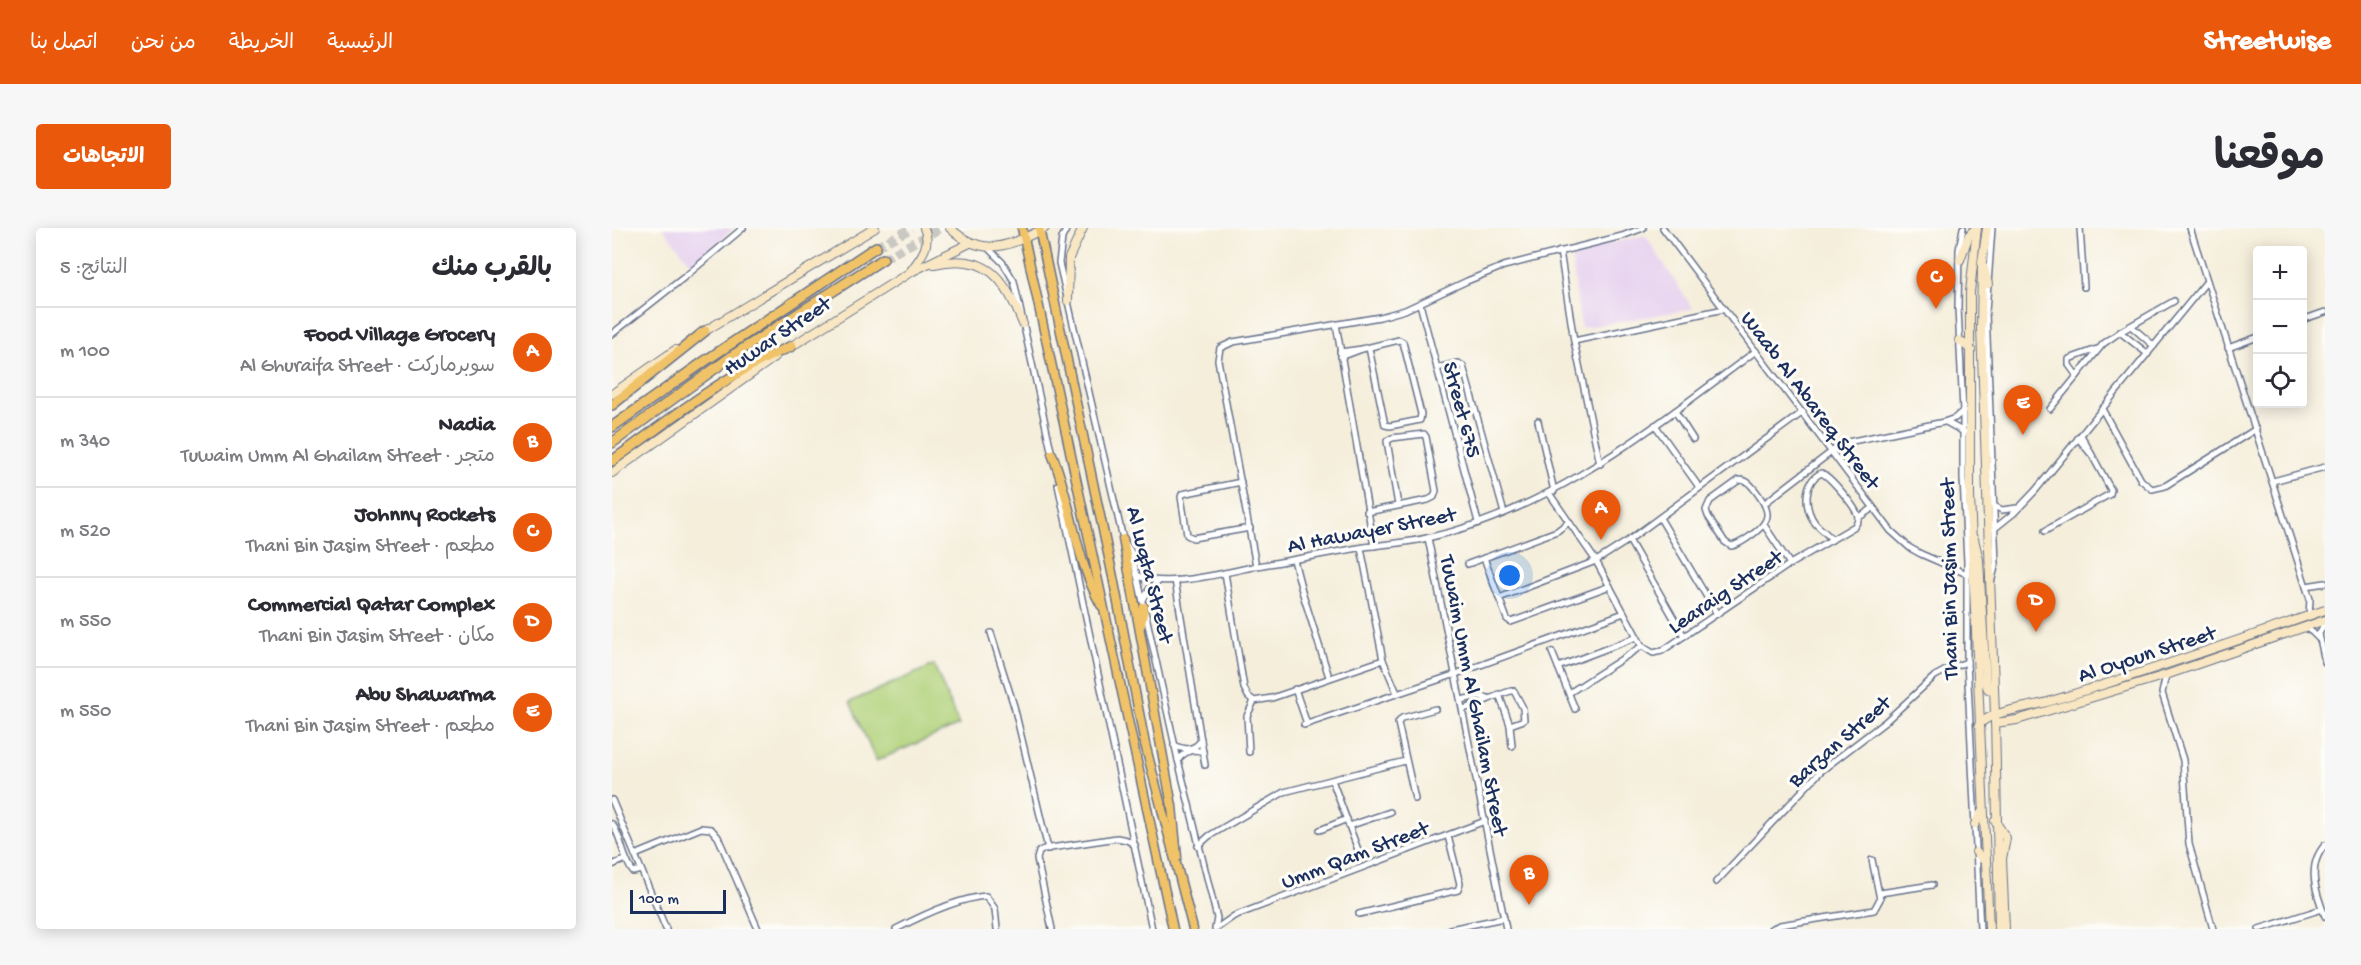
<!DOCTYPE html>
<html lang="ar">
<meta charset="utf-8">
<style>
body{margin:0;font-family:"Gochi Hand","Playpen Sans Arabic",sans-serif;background:#f7f7f7;color:#2b2b33;direction:rtl}
.controls{position:absolute;right:18px;top:18px;display:grid;overflow:hidden;border-radius:6px;box-shadow:0 3px 15px #0003}
.controls button{width:54px;height:54px;display:grid;place-items:center;padding:0;border:0;border-bottom:2px solid #e1e1e2;background:#fff;color:#2b2b33;font:30px sans-serif}
.scale{position:absolute;left:18px;bottom:15px;width:96px;box-sizing:border-box;padding-left:6px;border:3px solid #1b2f5e;border-top:0;font-size:16px;line-height:21px;white-space:nowrap;color:#1b2f5e;-webkit-text-stroke:4px #fdfcf7;paint-order:stroke}
.you{position:absolute;left:898px;top:348px;width:21px;height:21px;margin:-15px;border:4px solid #fff;border-radius:50%;background:#1a73e8;box-shadow:0 0 0 9px #1a73e833}
.badge{display:grid;place-items:center;width:39px;height:39px;border-radius:50%;background:#ea580c;color:#fff;font-size:20px;font-weight:700}
.pin{position:absolute;translate:-50% -50px;filter:drop-shadow(0 2px 3px #0008)}
.pin::after{content:'';position:absolute;top:32px;width:21px;height:18px;background:inherit;clip-path:polygon(0 0,100% 0,50% 100%)}
.list{margin:0;padding:0;list-style:none}
h2{display:flex;justify-content:space-between;align-items:center;height:78px;margin:0;padding:0 24px;font-size:26px}
h2 small{font-size:20px;font-weight:400;color:#7c7c81}
.list li{display:grid;grid-template-columns:39px 1fr auto;gap:18px;align-items:center;box-sizing:border-box;height:90px;padding:0 24px;border-top:2px solid #e1e1e2}
.list b{display:block;font-size:22px;white-space:nowrap}
.list p{margin:0;font-size:20px;white-space:nowrap;color:#7c7c81}
.list em{font-size:20px;font-style:normal;color:#7c7c81}
.icon{flex:none;width:33px;height:33px;fill:none;stroke:currentColor;stroke-width:2;stroke-linecap:round;stroke-linejoin:round}
.map{position:relative;flex:none;width:1713px;height:701px;overflow:hidden;direction:ltr;border-radius:6px}
header{display:flex;align-items:center;gap:36px;box-sizing:border-box;height:84px;padding:0 30px;background:#ea580c;color:#fff}
header strong{font-size:28px}
nav{display:flex;gap:33px;margin-inline-start:auto;font-size:21px}
.intro{display:flex;align-items:center;justify-content:space-between;box-sizing:border-box;height:144px;padding:0 36px}
h1{margin:0;font-size:42px}
.button{padding:15px 27px;border-radius:6px;background:#ea580c;color:#fff;font-size:21px;font-weight:700}
main{display:flex;gap:36px;padding:0 36px}
aside{flex:1;background:#fff;border-radius:6px;box-shadow:0 3px 15px #0003}
.map>svg:first-child{display:block}
.built{fill:#e7d2ef}
.green{fill:#b0d179;stroke:#66806c;stroke-width:1.5}
.lines{fill:none;stroke-linecap:round;stroke-linejoin:round}
.highway-tunnel{stroke:#c9c8c2;stroke-width:9;stroke-dasharray:9 4.5;stroke-linecap:butt}
.street-casing{stroke:#67728a;stroke-width:8}
.secondary-casing{stroke:#67728a;stroke-width:10}
.primary-casing{stroke:#67728a;stroke-width:11}
.highway-casing{stroke:#67728a;stroke-width:12}
.street{stroke:#fff;stroke-width:5}
.secondary{stroke:#f9e7c3;stroke-width:8}
.primary{stroke:#f1c369;stroke-width:8}
.highway{stroke:#f1c369;stroke-width:9}
.labels{text-anchor:middle;stroke-width:6;stroke-linejoin:round;paint-order:stroke}
.street-label{font-size:22px;fill:#1b2f5e;stroke:#fdfcf7}
</style>
<header>
<strong>Streetwise</strong>
<nav><a>الرئيسية</a><a>الخريطة</a><a>من نحن</a><a>اتصل بنا</a></nav>
</header>
<div class="intro"><h1>موقعنا</h1><a class="button">الاتجاهات</a></div>
<main>
<div class="map">
<svg width="1713" height="701" viewBox="0 0 1713 701">
<rect width="100%" height="100%" fill="#fdfcf7"/>
<filter id="ink" filterUnits="userSpaceOnUse"><feTurbulence type="fractalNoise" baseFrequency=".0167" numOctaves="2"/><feDisplacementMap in="SourceGraphic" scale="12" xChannelSelector="R" yChannelSelector="G"/><feConvolveMatrix kernelMatrix="1 2 1 2 8 2 1 2 1" color-interpolation-filters="sRGB"/></filter>
<filter id="wash" filterUnits="userSpaceOnUse"><feTurbulence type="fractalNoise" baseFrequency=".008" numOctaves="4" result="noise"/><feDisplacementMap in="SourceGraphic" scale="24" xChannelSelector="R" yChannelSelector="G"/><feGaussianBlur stdDeviation="1.35" result="paint"/><feColorMatrix in="noise" values="0 0 0 0 0 0 0 0 0 0 0 0 0 0 0 0 0 1.4 0 .05"/><feComposite in="paint" operator="in"/></filter>
<g filter="url(#wash)">
<rect width="100%" height="100%" fill="#f5eedb"/>
<g class="built">
<polygon points="51,0 122,0 80,37"/>
<polygon points="1033,7 1081,81 969,100 959,25"/>
</g>
<polygon class="green" points="322,437 347,497 264,533 238,474"/>
</g>
<g filter="url(#ink)">
<g class="lines">
<g class="highway-tunnel">
<polyline points="264,19 300,0"/>
<polyline points="271,31 329,0"/>
</g>
<defs>
<g id="street">
<polyline points="455,0 450,10 447,35 511,311 519,324 525,347 566,532 605,690 603,701"/>
<polyline points="1051,0 1279,303 1298,320 1309,326 1355,346"/>
<polyline points="1351,0 1347,22 1346,80 1351,183 1351,250 1355,334 1355,434 1368,701"/>
<polyline points="1468,0 1472,59"/>
<polyline points="1578,0 1698,371 1697,388"/>
<polyline points="375,19 391,35 402,53 440,227"/>
<polyline points="948,23 962,113 988,236"/>
<polyline points="808,76 866,294"/>
<polyline points="1690,92 1713,84"/>
<polyline points="724,96 762,318"/>
<polyline points="1519,98 1542,118"/>
<polyline points="1508,104 1536,126"/>
<polyline points="0,106 75,47 131,0"/>
<polyline points="962,113 1112,81"/>
<polyline points="1616,120 1646,109"/>
<polyline points="728,124 750,121 787,112 791,114 809,186 808,192 778,198 773,197 757,120"/>
<polyline points="729,129 750,121"/>
<polyline points="825,140 846,135 851,138 892,285"/>
<polyline points="1465,148 1457,137 1457,131 1485,121"/>
<polyline points="1438,181 1491,116 1508,104 1562,73"/>
<polyline points="1490,181 1529,252 1540,261 1553,258 1644,201"/>
<polyline points="1063,183 1081,211"/>
<polyline points="926,193 942,263"/>
<polyline points="1334,194 1352,204"/>
<polyline points="1043,197 1087,259"/>
<polyline points="1466,210 1478,225"/>
<path d="M1127,252C1135,252 1138,256 1143,262C1160,284 1160,293 1137,309C1131,313 1126,317 1119,318L1113,314L1096,288L1094,282L1098,273Z"/>
<polyline points="1661,253 1713,239"/>
<polyline points="629,254 570,266 569,269 575,307 581,310 638,300"/>
<polyline points="446,257 540,701"/>
<path d="M937,265L984,333L1030,418L1041,425L1050,423L1178,336L1243,298C1245,294 1247,293 1246,289C1245,280 1217,247 1209,245C1191,254 1192,280 1203,295C1208,301 1215,305 1220,312"/>
<polyline points="1153,275 1231,215 1332,194 1343,190 1351,183"/>
<polyline points="1380,277 1390,282 1405,280"/>
<polyline points="755,284 816,272 822,269 824,263 814,209 812,206 780,210 775,213 786,277"/>
<polyline points="1048,290 1105,386"/>
<polyline points="1246,290 1261,280"/>
<polyline points="1152,297 1178,336"/>
<polyline points="1382,301 1402,285 1423,263 1595,53"/>
<polyline points="1433,303 1498,266 1499,262 1469,207"/>
<polyline points="816,310 894,701"/>
<polyline points="1017,312 1072,408"/>
<polyline points="749,320 771,432 785,465"/>
<polyline points="872,330 895,391 899,394 998,358"/>
<polyline points="682,332 690,363 717,449"/>
<polyline points="856,336 945,303 957,294"/>
<polyline points="644,338 606,132 608,120 621,114 768,89 793,82 855,53 892,38 1010,8 1031,0"/>
<polyline points="613,345 632,460 636,468 642,473 660,470 771,432"/>
<path d="M525,347C550,362 616,344 645,338C681,332 717,325 752,319C773,316 795,315 815,310C942,282 1042,198 1144,123"/>
<polyline points="563,352 593,537"/>
<polyline points="1379,355 1384,335 1374,84 1380,0"/>
<polyline points="1694,358 1713,355"/>
<polyline points="887,370 984,333 1017,312 1191,184"/>
<polyline points="531,372 538,360 546,354"/>
<polyline points="1713,394 1707,406 1713,434"/>
<polyline points="1692,399 1700,404 1708,412"/>
<polyline points="379,405 402,478 436,621"/>
<polyline points="940,424 963,481"/>
<polyline points="946,439 1025,409"/>
<polyline points="1554,447 1550,465 1571,532 1577,616 1601,701"/>
<polyline points="683,461 695,496"/>
<polyline points="957,465 1030,418"/>
<polyline points="849,472 867,468 876,470"/>
<path d="M851,481C869,476 881,468 899,463H902L911,480L912,492L898,497L887,466"/>
<polyline points="692,497 844,446 1012,385"/>
<polyline points="898,497 900,518"/>
<path d="M562,517C572,523 583,522 589,512"/>
<polyline points="637,524 635,488 642,473"/>
<path d="M566,532C572,524 581,520 591,524"/>
<polyline points="720,552 749,630"/>
<polyline points="803,571 786,495 790,490 823,481"/>
<polyline points="0,572 54,701"/>
<path d="M0,596C10,608 9,628 21,644L29,642"/>
<polyline points="737,598 778,584"/>
<polyline points="708,602 735,591"/>
<path d="M1713,617C1694,638 1704,665 1713,688"/>
<polyline points="586,618 597,608 672,564 793,533"/>
<polyline points="23,627 89,600 99,601 106,609 146,701"/>
<polyline points="0,637 12,632"/>
<polyline points="1104,654 1209,543 1273,494 1323,448 1338,440 1355,434"/>
<polyline points="1268,665 1320,657"/>
<polyline points="747,686 846,662 848,656 836,608"/>
<polyline points="605,700 622,688 873,593"/>
<path d="M284,701C309,688 347,670 374,668L383,681L385,701"/>
<polyline points="440,701 427,640 425,631 427,624 432,621 505,610 515,612 523,617"/>
<polyline points="838,701 892,690"/>
<polyline points="1159,701 1168,697 1262,682 1268,671 1260,632"/>
<polyline points="1647,701 1710,681"/>
</g>
<g id="secondary">
<path d="M338,0C371,31 397,18 433,0"/>
<polyline points="1365,0 1358,64 1358,268 1377,701"/>
<polyline points="1375,0 1370,34 1369,100 1383,487 1387,701"/>
<polyline points="1348,32 1357,7 1364,0"/>
<path d="M322,36C376,24 393,51 411,96"/>
<polyline points="1372,40 1376,56"/>
<path d="M298,44C308,30 320,18 312,0"/>
<polyline points="456,73 457,30 471,0"/>
<polyline points="88,106 263,0"/>
<polyline points="1347,112 1359,122"/>
<polyline points="175,121 297,45 358,15"/>
<polyline points="0,166 63,122"/>
<polyline points="0,245 163,129"/>
<polyline points="1362,311 1367,332 1374,456 1376,461 1381,462"/>
<polyline points="1383,495 1405,492 1554,447 1713,392"/>
<path d="M1367,497C1377,483 1421,479 1439,473C1531,445 1622,414 1713,382"/>
<polyline points="1383,593 1394,610 1390,631 1393,701"/>
<polyline points="1363,596 1371,582"/>
<polyline points="1364,624 1375,636"/>
</g>
<g id="primary">
<polyline points="410,0 561,701"/>
<polyline points="427,0 501,349 533,516 581,701"/>
<path d="M440,226C460,275 463,331 489,377"/>
<polyline points="511,311 560,578 565,629"/>
<polyline points="529,397 532,379"/>
</g>
<g id="highway">
<polyline points="0,177 93,103"/>
<polyline points="0,199 93,133 264,19"/>
<polyline points="0,215 123,126 271,31"/>
<path d="M0,233C58,192 114,145 180,118"/>
</g>
</defs>
<use href="#street" class="street-casing"/>
<use href="#secondary" class="secondary-casing"/>
<use href="#primary" class="primary-casing"/>
<use href="#highway" class="highway-casing"/>
<use href="#street" class="street"/>
<use href="#secondary" class="secondary"/>
<use href="#primary" class="primary"/>
<use href="#highway" class="highway"/>
</g>
</g>
<g class="labels">
<g class="street-label">
<text transform="translate(164 106) rotate(-34)" y="8">Huwar Street</text>
<text transform="translate(1200 171) rotate(53)" y="8">Waab Al Abareq Street</text>
<text transform="translate(852 181) rotate(75)" y="8">Street 675</text>
<text transform="translate(759 300) rotate(-11)" y="8">Al Hawayer Street</text>
<text transform="translate(540 346) rotate(76)" y="8">Al Luqta Street</text>
<text transform="translate(1335 351) rotate(-91)" y="8">Thani Bin Jasim Street</text>
<text transform="translate(1112 362) rotate(-34)" y="8">Learaig Street</text>
<text transform="translate(1534 424) rotate(-18)" y="8">Al Oyoun Street</text>
<text transform="translate(864 467) rotate(79)" y="8">Tuwaim Umm Al Ghailam Street</text>
<text transform="translate(1226 512) rotate(-41)" y="8">Barzan Street</text>
<text transform="translate(742 625) rotate(-21)" y="8">Umm Qam Street</text>
</g>
</g>
</svg>
<div class="controls">
<button>+</button>
<button>−</button>
<button><svg class="icon" aria-label="locate" viewBox="0 0 24 24"><circle cx="12" cy="12" r="6"/><path d="M12 2v4M12 18v4M2 12h4M18 12h4"/></svg></button>
</div>
<div class="scale">100 m</div>
<div class="you"></div>
<div class="pin badge" style="left:989px;top:312px">A</div>
<div class="pin badge" style="left:917px;top:677px">B</div>
<div class="pin badge" style="left:1324px;top:81px">C</div>
<div class="pin badge" style="left:1424px;top:404px">D</div>
<div class="pin badge" style="left:1411px;top:207px">E</div>
</div>
<aside>
<h2>بالقرب منك<small>النتائج: 5</small></h2>
<ul class="list">
<li><span class="badge">A</span><div><b>Food Village Grocery</b><p>سوبرماركت · Al Ghuraifa Street</p></div><em>100 m</em></li>
<li><span class="badge">B</span><div><b>Nadia</b><p>متجر · Tuwaim Umm Al Ghailam Street</p></div><em>340 m</em></li>
<li><span class="badge">C</span><div><b>Johnny Rockets</b><p>مطعم · Thani Bin Jasim Street</p></div><em>520 m</em></li>
<li><span class="badge">D</span><div><b>Commercial Qatar Complex</b><p>مكان · Thani Bin Jasim Street</p></div><em>550 m</em></li>
<li><span class="badge">E</span><div><b>Abu Shawarma</b><p>مطعم · Thani Bin Jasim Street</p></div><em>550 m</em></li>
</ul>
</aside>
</main>
